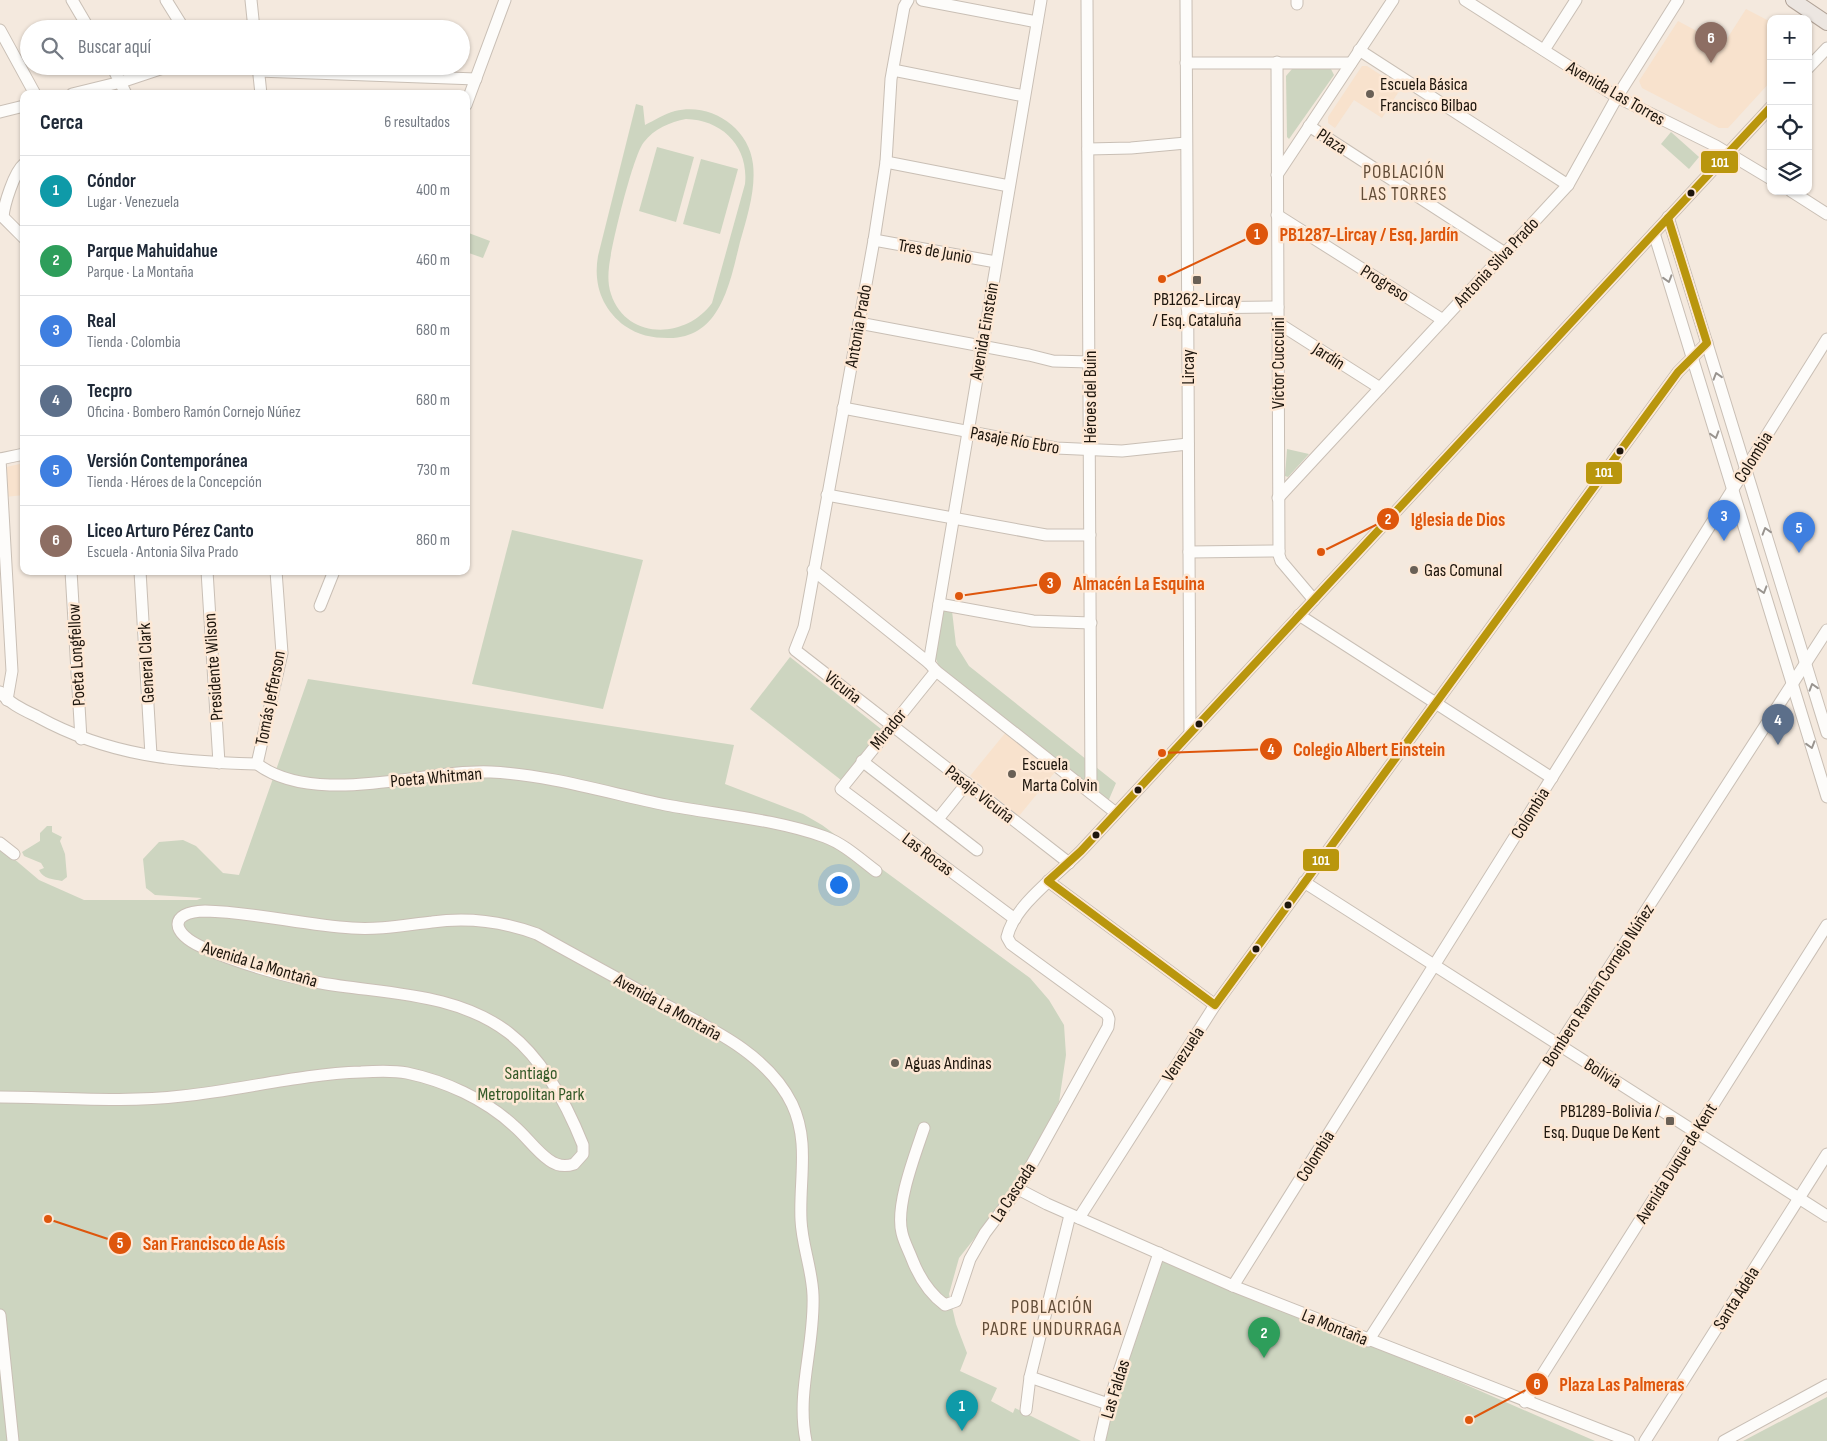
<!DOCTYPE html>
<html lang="es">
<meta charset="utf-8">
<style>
body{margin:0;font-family:"Sofia Sans Condensed",sans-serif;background:#f6f6f7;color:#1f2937}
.controls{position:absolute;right:15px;top:15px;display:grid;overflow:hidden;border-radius:10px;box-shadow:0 1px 4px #0004}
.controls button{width:45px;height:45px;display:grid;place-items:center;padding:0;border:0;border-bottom:1px solid #e0e1e3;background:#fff;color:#1f2937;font:25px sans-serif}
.you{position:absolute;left:838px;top:884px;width:18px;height:18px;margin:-12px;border:4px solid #fff;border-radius:50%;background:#1a73e8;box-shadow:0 0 0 8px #1a73e833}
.badge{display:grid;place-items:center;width:32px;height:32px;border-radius:50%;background:#1a73e8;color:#fff;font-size:16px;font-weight:700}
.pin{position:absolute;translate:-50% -41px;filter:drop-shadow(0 1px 2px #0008)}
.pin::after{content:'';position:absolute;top:26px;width:18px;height:15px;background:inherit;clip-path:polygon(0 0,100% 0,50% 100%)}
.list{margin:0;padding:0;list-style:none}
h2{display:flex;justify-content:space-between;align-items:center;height:65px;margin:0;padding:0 20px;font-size:21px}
h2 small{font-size:16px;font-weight:400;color:#747a83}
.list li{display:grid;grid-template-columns:32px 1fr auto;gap:15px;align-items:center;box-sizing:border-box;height:70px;padding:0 20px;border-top:1px solid #e0e1e3}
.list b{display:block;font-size:19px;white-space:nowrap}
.list p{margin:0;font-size:16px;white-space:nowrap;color:#747a83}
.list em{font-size:16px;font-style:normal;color:#747a83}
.icon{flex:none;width:28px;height:28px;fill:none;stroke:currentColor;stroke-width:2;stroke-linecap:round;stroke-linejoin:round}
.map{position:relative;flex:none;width:1827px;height:1441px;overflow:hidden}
.search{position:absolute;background:#fff;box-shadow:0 1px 4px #0004;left:20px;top:20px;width:450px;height:55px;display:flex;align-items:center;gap:12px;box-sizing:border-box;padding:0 18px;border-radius:28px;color:#747a83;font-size:19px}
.panel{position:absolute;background:#fff;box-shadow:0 1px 4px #0004;left:20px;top:90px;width:450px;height:485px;border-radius:10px}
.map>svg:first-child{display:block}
.built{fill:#f8e2cd}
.green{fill:#cdd5c0;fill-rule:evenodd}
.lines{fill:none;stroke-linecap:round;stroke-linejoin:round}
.minor-casing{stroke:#c9bfb5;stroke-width:13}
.major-casing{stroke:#b0a296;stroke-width:16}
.minor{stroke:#fdfcfa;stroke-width:11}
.major{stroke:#ece6e1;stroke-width:14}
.bus-1-casing{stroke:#fde8d5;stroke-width:11}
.bus-1{stroke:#b9960d;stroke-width:8}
.oneway{stroke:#99948f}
.poi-dot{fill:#696056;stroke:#fde8d5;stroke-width:2}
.bus-dot{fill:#1e160d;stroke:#fde8d5;stroke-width:2}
.labels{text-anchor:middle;stroke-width:5;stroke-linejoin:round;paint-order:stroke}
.poi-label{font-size:18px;fill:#1e160d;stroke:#fde8d5;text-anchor:start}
.street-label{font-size:18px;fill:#1e160d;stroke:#fde8d5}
.park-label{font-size:18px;fill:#345a29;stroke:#fde8d5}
.neighbourhood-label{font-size:19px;letter-spacing:1px;fill:#634e39;stroke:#fde8d5}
.leader{fill:none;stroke:#de560c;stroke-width:2}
.callout-dot{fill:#de560c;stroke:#fde8d5;stroke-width:2}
.mark-label{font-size:15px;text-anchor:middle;font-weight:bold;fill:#fff}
.callout-label{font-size:19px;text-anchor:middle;font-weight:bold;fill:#de560c;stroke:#fde8d5;stroke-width:5;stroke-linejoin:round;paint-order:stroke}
.line-badge{stroke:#fde8d5;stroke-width:2}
.badge-label{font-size:14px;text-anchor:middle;font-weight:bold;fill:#fff}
</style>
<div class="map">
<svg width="1827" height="1441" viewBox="0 0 1827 1441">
<rect width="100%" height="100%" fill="#f4e9de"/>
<g class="built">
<polygon points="1746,9 1771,22 1771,81 1728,128 1719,128 1642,88 1639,81 1678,21 1723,45"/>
<polygon points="1362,66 1367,66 1401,88 1382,118 1354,100 1335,128 1328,123 1328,117"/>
<polygon points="24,463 24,495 5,497 2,468"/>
<polygon points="1006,732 1055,772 1019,816 970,776"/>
</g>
<g class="green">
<polygon points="1292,69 1331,69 1334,75 1289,139 1287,137 1286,76"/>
<path d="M636,104L643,106L645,125C655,120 664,114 675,111C710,102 749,127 753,164C756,190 747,217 740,242C730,282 721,339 668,338C652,338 638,335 625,326C602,309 593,284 598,256ZM686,119C722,120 749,146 745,184L712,303C685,340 626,340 611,294C608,285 608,276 609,267C611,247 633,155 644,142C654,129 670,122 686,119Z"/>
<polygon points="1671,132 1699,157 1689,169 1661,144"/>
<polygon points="657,147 694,157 676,222 639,211"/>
<polygon points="701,159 738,169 720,234 683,224"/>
<polygon points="466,232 490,241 483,258 466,252"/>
<polygon points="1287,449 1309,454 1288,477 1285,476"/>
<polygon points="512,530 643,560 603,709 472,684"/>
<polygon points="942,609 952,611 956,645 969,666 1116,783 1107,804 939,666 935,657"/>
<polygon points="790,657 881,729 841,780 750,709"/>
<polygon points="308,679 734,745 725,784 803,814 822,825 1030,978 1049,1000 1064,1025 1066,1055 1059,1102 1011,1192 959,1258 949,1294 956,1324 967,1353 960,1371 997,1388 991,1401 1013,1413 1015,1408 1081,1441 0,1441 0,847 39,880 84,900 197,900 202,898 155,895 146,888 143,859 159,842 183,840 196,846 223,873 239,875"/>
<path d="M47,826H52V832L62,837L60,841L65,854L67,877L62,881C53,879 43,879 39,870L44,868L41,863L24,856L22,852L40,841V833Z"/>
<polygon points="1160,1260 1462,1383 1595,1441 1104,1441 1114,1408 1119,1383"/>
<polygon points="1827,1397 1827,1441 1743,1441"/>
</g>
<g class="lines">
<defs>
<g id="minor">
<polyline points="72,0 89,29"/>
<polyline points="166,0 184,29"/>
<polyline points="251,0 254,29"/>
<polyline points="908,0 904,7 891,79 886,162 874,240 804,627 795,650 1069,863"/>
<polyline points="922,0 1037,22"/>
<polyline points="1087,0 1091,793"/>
<polyline points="1186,0 1190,733"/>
<polyline points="1465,0 1617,97 1716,146 1771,179"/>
<polyline points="1297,4 1297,0"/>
<polyline points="0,30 35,94"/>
<polyline points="1359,50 1568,185"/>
<polyline points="1544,50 1576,0"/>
<polyline points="1277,62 1279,555 1281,561 1314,600"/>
<polyline points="1186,63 1351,63"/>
<polyline points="112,66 126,94"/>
<polyline points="258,66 261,94"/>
<polyline points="1808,68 1827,48"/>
<polyline points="893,70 1024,96"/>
<polyline points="258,71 476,79"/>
<polyline points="72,94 121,82 169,66"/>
<polyline points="466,105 505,0"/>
<polyline points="0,112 24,106"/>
<polyline points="1309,126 1505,253"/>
<polyline points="1088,149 1131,148 1186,143"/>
<polyline points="886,162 1009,186"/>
<polyline points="1277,175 1393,0"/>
<polyline points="1791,191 1827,214"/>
<polyline points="1277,215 1443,320"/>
<path d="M3,217C4,205 14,172 24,164"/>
<polyline points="3,217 24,238"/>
<polyline points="1668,217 1827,733"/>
<polyline points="1654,233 1827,797"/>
<polyline points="874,240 996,262"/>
<polyline points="1187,308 1278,307"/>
<polyline points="859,323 1029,355 1053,361 1090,362"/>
<polyline points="1278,323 1380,388"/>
<polyline points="843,408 1056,448 1122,451 1188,444"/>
<polyline points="0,459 12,671 7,700"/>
<polyline points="0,459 24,454"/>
<polyline points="827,495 1046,535 1090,535"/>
<polyline points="1278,498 1568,185 1617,97 1678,0"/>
<polyline points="1189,552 1279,551"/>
<polyline points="813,570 929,663 936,671 1116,813"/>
<polyline points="71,571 81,739"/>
<polyline points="140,571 151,755"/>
<polyline points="207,571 219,763"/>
<polyline points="939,604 1033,621 1091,623"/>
<polyline points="320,606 334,571"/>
<polyline points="1299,615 1552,778"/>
<polyline points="929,663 1041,0"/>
<polyline points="936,671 841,789 1015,919"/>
<path d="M0,692C10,704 24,710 38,717C109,756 177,762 257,764C316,808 423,769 491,772C551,775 608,793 666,805C719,815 775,819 825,837C844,844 860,859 876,871"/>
<polyline points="862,761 977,850"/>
<polyline points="257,764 282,653 276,571"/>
<polyline points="938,819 967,783"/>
<polyline points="0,843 14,854"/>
<polyline points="1048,881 1215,1005"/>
<polyline points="1304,882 1827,1216"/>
<path d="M0,1097C60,1097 121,1103 182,1096C242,1090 300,1074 361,1072C376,1071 392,1070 407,1073C445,1081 485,1099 514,1126C526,1136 536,1151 549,1160C557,1166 565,1167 574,1164L583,1154V1145C567,1105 544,1060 509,1033C456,992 384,994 321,983C285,977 235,962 202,947C172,934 167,912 205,911C254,912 303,925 352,928C379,930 405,925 432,922C469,917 502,921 537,934C574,955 612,975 649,996C700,1024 765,1049 792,1104C810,1142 799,1180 801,1220C802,1245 812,1269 813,1295C815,1346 796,1391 806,1441"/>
<path d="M924,1128C915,1155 895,1206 902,1233C904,1242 909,1251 912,1259C919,1277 930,1294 945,1305L956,1301L970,1259L985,1233L1018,1189L1108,1027L1109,1019L1107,1014L1011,944L1007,937C1014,905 1059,874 1081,851L1771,107"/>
<polyline points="1018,1189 1047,1204 1233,1286 1629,1441"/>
<polyline points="1079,1218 1215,1005 1678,372 1707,343"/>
<polyline points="1233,1286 1827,339"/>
<polyline points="0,1315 13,1441"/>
<polyline points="1368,1341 1827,630"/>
<polyline points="1030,1377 1108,1404"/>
<polyline points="1525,1402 1827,925"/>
<polyline points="1026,1410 1030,1377 1070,1215"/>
<polyline points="1100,1439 1108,1404 1159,1253"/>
<polyline points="1645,1441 1827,1154"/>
<polyline points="1724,1441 1827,1385"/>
</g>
<polyline id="major" points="1793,0 1827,23"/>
</defs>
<use href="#minor" class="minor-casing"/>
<use href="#major" class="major-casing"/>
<use href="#minor" class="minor"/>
<use href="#major" class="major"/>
<defs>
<g id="bus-1">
<polygon points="1668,218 1707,343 1678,372 1215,1005 1048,881 1081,851"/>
<polyline points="1668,218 1771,107"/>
</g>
</defs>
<use href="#bus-1" class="bus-1-casing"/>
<use href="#bus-1" class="bus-1"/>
</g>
<defs><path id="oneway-chevron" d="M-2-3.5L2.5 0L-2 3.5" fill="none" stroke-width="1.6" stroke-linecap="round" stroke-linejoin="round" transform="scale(1.25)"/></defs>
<g class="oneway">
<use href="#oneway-chevron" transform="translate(1668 279) rotate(73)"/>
<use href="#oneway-chevron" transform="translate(1717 376) rotate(-107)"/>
<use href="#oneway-chevron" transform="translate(1715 435) rotate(73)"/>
<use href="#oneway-chevron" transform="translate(1766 531) rotate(-107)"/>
<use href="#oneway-chevron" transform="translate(1763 590) rotate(73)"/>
<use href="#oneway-chevron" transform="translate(1813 687) rotate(-107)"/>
<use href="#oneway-chevron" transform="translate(1811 745) rotate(73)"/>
</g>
<g class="poi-dot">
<circle cx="1370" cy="94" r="5"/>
<rect x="1192" y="275" width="10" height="10" rx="2.5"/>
<circle cx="1414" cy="570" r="5"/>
<circle cx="1012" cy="774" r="5"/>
<circle cx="895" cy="1063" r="5"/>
<rect x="1665" y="1116" width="10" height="10" rx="2.5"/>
</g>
<g class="bus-dot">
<circle cx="1691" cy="193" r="4.5"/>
<circle cx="1620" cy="451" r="4.5"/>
<circle cx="1199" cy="724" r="4.5"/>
<circle cx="1138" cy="790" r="4.5"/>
<circle cx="1096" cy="835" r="4.5"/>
<circle cx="1288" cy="905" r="4.5"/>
<circle cx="1256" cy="949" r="4.5"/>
</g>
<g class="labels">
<g class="poi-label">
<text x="1380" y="90">Escuela Básica<tspan x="1380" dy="21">Francisco Bilbao</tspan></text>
<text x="1197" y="305" text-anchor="middle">PB1262-Lircay<tspan x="1197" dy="21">/ Esq. Cataluña</tspan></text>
<text x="1424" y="576">Gas Comunal</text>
<text x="1022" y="770">Escuela<tspan x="1022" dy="21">Marta Colvin</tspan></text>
<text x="905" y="1069">Aguas Andinas</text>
<text x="1660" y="1117" text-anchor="end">PB1289-Bolivia /<tspan x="1660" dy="21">Esq. Duque De Kent</tspan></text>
</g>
<g class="street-label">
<text transform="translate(1616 93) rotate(30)" y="6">Avenida Las Torres</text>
<text transform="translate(1332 141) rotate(33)" y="6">Plaza</text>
<text transform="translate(935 251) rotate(10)" y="6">Tres de Junio</text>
<text transform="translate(1496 262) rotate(-47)" y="6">Antonia Silva Prado</text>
<text transform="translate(1385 283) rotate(32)" y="6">Progreso</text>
<text transform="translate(858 326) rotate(-80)" y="6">Antonia Prado</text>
<text transform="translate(984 331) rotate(-80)" y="6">Avenida Einstein</text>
<text transform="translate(1329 356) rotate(33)" y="6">Jardín</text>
<text transform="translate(1278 363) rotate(-90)" y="6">Víctor Cuccuini</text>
<text transform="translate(1188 367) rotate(-90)" y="6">Lircay</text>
<text transform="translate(1090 397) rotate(-90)" y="6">Héroes del Buin</text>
<text transform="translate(1015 440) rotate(10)" y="6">Pasaje Río Ebro</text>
<text transform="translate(1753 457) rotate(-58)" y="6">Colombia</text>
<text transform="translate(76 655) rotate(-93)" y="6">Poeta Longfellow</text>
<text transform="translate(146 663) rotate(-93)" y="6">General Clark</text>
<text transform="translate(213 667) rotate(-94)" y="6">Presidente Wilson</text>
<text transform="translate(843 687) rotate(38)" y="6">Vicuña</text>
<text transform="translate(270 698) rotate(-79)" y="6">Tomás Jefferson</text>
<text transform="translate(888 729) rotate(-51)" y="6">Mirador</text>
<text transform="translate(436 777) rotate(-5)" y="6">Poeta Whitman</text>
<text transform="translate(980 794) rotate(38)" y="6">Pasaje Vicuña</text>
<text transform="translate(1530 813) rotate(-58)" y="6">Colombia</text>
<text transform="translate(928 854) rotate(37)" y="6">Las Rocas</text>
<text transform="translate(260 964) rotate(17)" y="6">Avenida La Montaña</text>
<text transform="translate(1598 985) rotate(-57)" y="6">Bombero Ramón Cornejo Núñez</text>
<text transform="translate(668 1007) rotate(29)" y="6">Avenida La Montaña</text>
<text transform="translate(1183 1054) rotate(-57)" y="6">Venezuela</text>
<text transform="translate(1603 1073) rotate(32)" y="6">Bolivia</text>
<text transform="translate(1315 1156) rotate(-58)" y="6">Colombia</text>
<text transform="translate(1676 1163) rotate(-58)" y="6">Avenida Duque de Kent</text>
<text transform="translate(1013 1192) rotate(-57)" y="6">La Cascada</text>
<text transform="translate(1736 1298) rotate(-58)" y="6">Santa Adela</text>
<text transform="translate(1335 1327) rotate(22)" y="6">La Montaña</text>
<text transform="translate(1115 1389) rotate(-73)" y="6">Las Faldas</text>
</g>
<g class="park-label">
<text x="531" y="1079">Santiago<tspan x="531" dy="21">Metropolitan Park</tspan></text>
</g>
<g class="neighbourhood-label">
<text x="1404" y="178">POBLACIÓN<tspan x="1404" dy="22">LAS TORRES</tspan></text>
<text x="1052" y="1313">POBLACIÓN<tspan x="1052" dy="22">PADRE UNDURRAGA</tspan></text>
</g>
</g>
<path class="leader" d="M1162 279L1257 234M1321 552L1388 519M959 596L1050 583M1162 753L1271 749M48 1219L120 1243M1469 1420L1537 1384"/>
<g class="callout-dot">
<circle cx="1162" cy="279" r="5"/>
<circle cx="1321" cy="552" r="5"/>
<circle cx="959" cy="596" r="5"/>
<circle cx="1162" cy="753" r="5"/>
<circle cx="48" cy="1219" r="5"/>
<circle cx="1469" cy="1420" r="5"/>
<circle cx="1257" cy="234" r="12"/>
<circle cx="1388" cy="519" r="12"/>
<circle cx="1050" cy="583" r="12"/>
<circle cx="1271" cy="749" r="12"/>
<circle cx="120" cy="1243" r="12"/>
<circle cx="1537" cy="1384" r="12"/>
</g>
<g class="mark-label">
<text x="1257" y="239">1</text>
<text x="1388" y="524">2</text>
<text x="1050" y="588">3</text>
<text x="1271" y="754">4</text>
<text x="120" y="1248">5</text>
<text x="1537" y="1389">6</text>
</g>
<g class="callout-label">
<text x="1369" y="241">PB1287-Lircay / Esq. Jardín</text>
<text x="1458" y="526">Iglesia de Dios</text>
<text x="1139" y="590">Almacén La Esquina</text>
<text x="1369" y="756">Colegio Albert Einstein</text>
<text x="214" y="1250">San Francisco de Asís</text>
<text x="1622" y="1391">Plaza Las Palmeras</text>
</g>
<g class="line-badge">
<rect x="1700" y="150" width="39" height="24" rx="5" fill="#b9960d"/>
<rect x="1585" y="461" width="38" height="24" rx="5" fill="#b9960d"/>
<rect x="1302" y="848" width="38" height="24" rx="5" fill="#b9960d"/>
</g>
<g class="badge-label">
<text x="1720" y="167">101</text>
<text x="1604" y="477">101</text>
<text x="1321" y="865">101</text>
</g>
</svg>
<div class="controls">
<button>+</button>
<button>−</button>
<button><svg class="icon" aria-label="locate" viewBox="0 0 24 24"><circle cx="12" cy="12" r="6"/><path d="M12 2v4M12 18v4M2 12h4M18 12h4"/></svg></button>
<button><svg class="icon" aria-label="layers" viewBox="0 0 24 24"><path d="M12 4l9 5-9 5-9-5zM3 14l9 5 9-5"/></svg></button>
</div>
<div class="you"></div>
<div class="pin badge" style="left:962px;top:1431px;background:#0f9aa8">1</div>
<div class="pin badge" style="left:1264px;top:1358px;background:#2e9e5b">2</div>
<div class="pin badge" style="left:1724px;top:541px;background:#3f7fe0">3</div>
<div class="pin badge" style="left:1778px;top:745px;background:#5c6f8a">4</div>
<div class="pin badge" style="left:1799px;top:553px;background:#3f7fe0">5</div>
<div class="pin badge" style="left:1711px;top:63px;background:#8d6e63">6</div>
<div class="search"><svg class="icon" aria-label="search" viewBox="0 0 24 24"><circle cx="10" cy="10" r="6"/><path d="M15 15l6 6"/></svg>Buscar aquí</div>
<section class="panel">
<h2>Cerca<small>6 resultados</small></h2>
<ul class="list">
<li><span class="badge" style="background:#0f9aa8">1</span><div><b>Cóndor</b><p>Lugar · Venezuela</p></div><em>400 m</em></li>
<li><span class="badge" style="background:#2e9e5b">2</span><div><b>Parque Mahuidahue</b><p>Parque · La Montaña</p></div><em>460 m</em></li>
<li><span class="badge" style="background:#3f7fe0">3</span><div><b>Real</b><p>Tienda · Colombia</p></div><em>680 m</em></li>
<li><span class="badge" style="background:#5c6f8a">4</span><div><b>Tecpro</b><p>Oficina · Bombero Ramón Cornejo Núñez</p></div><em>680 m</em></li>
<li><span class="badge" style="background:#3f7fe0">5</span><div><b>Versión Contemporánea</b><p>Tienda · Héroes de la Concepción</p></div><em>730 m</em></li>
<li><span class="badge" style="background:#8d6e63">6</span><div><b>Liceo Arturo Pérez Canto</b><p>Escuela · Antonia Silva Prado</p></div><em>860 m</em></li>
</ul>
</section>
</div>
